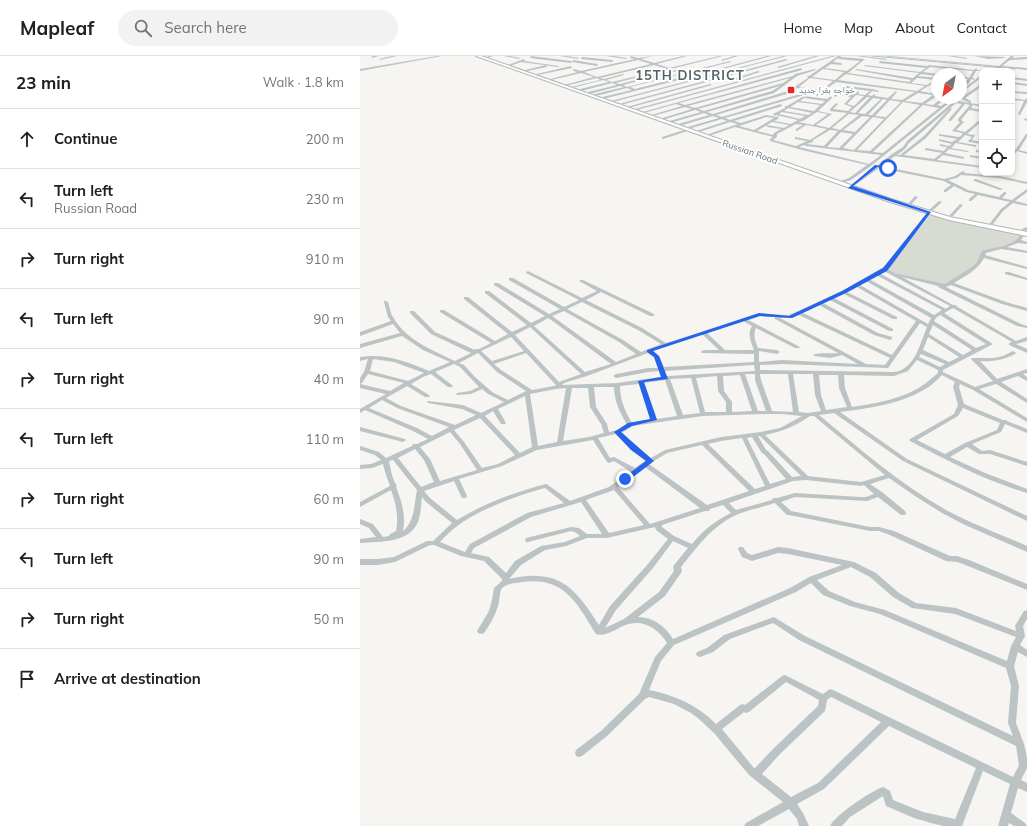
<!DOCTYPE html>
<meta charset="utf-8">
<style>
body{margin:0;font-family:Mulish,"Noto Naskh Arabic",sans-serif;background:#f2f2f2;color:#202124}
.controls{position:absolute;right:12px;top:12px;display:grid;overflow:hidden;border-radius:8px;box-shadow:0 2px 6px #0003}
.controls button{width:36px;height:36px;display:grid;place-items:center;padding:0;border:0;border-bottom:1px solid #e0e0e0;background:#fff;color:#202124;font:20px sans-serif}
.compass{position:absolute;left:571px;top:12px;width:36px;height:36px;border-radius:50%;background:#fff;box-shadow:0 2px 6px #0003;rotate:212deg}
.stop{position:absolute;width:12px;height:12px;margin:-9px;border:3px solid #2563eb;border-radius:50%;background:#fff}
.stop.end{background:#2563eb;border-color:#fff;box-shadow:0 1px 4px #0008}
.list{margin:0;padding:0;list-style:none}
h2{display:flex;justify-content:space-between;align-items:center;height:52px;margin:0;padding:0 16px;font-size:17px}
h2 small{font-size:13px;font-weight:400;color:#757577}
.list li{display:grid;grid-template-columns:26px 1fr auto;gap:12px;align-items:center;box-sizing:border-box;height:60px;padding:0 16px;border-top:1px solid #e0e0e0}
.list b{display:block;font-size:15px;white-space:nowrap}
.list p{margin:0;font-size:13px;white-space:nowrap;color:#757577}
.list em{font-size:13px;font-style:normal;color:#757577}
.icon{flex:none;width:22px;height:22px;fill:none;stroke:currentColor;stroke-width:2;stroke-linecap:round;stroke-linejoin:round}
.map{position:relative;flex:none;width:667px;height:770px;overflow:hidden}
header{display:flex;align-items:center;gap:24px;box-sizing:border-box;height:56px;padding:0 20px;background:#fff;border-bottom:1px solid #e0e0e0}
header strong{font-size:19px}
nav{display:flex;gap:22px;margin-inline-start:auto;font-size:14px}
.search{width:280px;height:36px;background:#f2f2f2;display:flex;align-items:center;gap:10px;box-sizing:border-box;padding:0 14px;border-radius:22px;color:#757577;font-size:15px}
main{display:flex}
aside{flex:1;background:#fff}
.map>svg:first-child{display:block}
.green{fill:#d7dbd2}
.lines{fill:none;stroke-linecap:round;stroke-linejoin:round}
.stream{stroke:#b3c5c5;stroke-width:1}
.major-casing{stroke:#b0b7b9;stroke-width:2}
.minor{fill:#bcc3c5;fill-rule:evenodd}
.major{fill:#fff;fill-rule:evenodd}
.route{fill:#2563eb}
.poi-dot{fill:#e2272a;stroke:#fff;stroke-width:1.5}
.labels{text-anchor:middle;stroke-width:4;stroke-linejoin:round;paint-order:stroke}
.far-poi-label{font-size:9px;fill:#61787d;stroke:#fff;text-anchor:start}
.far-street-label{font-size:9px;fill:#61787d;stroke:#fff}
.far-district-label{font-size:13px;font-weight:bold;letter-spacing:1px;fill:#536468;stroke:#fff}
</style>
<header>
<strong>Mapleaf</strong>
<div class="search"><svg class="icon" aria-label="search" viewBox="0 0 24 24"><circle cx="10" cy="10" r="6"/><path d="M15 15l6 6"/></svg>Search here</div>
<nav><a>Home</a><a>Map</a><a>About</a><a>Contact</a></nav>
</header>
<main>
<aside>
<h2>23 min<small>Walk · 1.8 km</small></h2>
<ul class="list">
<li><svg class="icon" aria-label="ahead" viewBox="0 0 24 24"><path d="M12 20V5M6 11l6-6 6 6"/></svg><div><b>Continue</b></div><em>200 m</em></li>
<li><svg class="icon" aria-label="left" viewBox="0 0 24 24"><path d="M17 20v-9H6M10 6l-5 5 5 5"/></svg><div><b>Turn left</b><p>Russian Road</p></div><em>230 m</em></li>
<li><svg class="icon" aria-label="right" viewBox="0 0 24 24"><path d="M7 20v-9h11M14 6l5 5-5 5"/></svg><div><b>Turn right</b></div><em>910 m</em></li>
<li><svg class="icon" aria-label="left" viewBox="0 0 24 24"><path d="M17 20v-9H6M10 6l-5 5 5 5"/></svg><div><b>Turn left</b></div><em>90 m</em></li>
<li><svg class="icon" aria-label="right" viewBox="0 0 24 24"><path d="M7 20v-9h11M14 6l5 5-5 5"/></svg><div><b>Turn right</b></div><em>40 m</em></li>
<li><svg class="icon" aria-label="left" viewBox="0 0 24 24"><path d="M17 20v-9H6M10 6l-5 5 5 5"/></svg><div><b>Turn left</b></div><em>110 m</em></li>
<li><svg class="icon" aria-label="right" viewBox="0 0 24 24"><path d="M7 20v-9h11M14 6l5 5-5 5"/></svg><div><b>Turn right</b></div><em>60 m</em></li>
<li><svg class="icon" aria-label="left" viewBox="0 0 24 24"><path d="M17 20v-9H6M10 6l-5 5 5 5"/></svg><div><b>Turn left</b></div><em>90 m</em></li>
<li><svg class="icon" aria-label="right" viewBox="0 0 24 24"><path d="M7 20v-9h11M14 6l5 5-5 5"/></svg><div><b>Turn right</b></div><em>50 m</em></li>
<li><svg class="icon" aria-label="arrive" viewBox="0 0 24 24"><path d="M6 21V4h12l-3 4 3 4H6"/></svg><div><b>Arrive at destination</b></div></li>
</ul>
</aside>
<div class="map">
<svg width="667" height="770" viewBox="0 0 667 770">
<rect width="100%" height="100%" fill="#f6f5f2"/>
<polygon class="green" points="569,156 663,178 650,189 626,195 619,207 586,230 538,219 525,214"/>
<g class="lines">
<polyline class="stream" points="512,0 656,13"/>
<defs>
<polygon id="major" points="116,0 121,0 531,143 590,161 667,176 667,180 589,164 527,145"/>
</defs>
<use href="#major" class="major-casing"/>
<g class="minor">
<polygon points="14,0 19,0 12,2 11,1"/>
<polygon points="32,0 37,0 20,4 19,3"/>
<polygon points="77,0 82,0 0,15 0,13"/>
<polygon points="129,0 133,0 125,3 124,2"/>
<polygon points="144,0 150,0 160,2 159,3"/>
<polygon points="171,0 211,5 212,6 211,7 170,2"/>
<polygon points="200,0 207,0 219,2 218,3"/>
<polygon points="246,0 254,0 267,2 266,3"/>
<path d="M271,0L278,2L293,0L281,3L294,7L323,0H327L297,8L309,12L359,0H363L255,27L260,28L324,12L325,13L263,29L267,31L370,5L371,6L270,31L275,33L350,14L351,16L239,44L238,42L272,34L267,32L232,41L231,39L264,31L260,30L225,39L224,37L257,29L252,27L217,36L216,34L249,26L243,24L208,33L207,32L240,24L237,22L201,31L200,30L234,21L221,17L187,25L186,24L218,16L213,15L214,13L221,15L275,3L270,2ZM278,4L291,8L237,21L224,16ZM294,9L307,13L252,26L246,24L264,19L263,18L244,23L240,22Z"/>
<polygon points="374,0 378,0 362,5 361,4"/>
<polygon points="407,0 411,0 363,13 362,12"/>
<polygon points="423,0 427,0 249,47 247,46"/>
<polygon points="455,0 459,0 419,12 417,11"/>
<polygon points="472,0 476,0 273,55 271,54"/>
<path d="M478,0H481L480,1L505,3L488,17L549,26L551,24L495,14L496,13L553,22L559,17L504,10L505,9L560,16L566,12L519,7L520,5L567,10L569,9L614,14L616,12L617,13V14L623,15H616L612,22H614V24L611,23L609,27L601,33V31L608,23L601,22V20L609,22L613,15L570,11L563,16L577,18V20L561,18L558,20L577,22V25L560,35L575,38L577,37V40L565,48L573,49L581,43L589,44L591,42L594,43L511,110L491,124L479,128L477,127L478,126L489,122L507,109L442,94L410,85V83L413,81L375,71L346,81L343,80L378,68L370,66L336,77L333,76L367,65L362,63L328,73V75L303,83H302V81L324,74V72L359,62L353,60L316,71L315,69L349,59L344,57L307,68L306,66L341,56L335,54L299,65L296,64L332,53L325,51L289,61L288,60L322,50L316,48L280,58L279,57L441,12L442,14L319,47L325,49L433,20L435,18L455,13L456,14L437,20L414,37L347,56L353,58L428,35L448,22L447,20H449ZM478,2L479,3L500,5L487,15L465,12L471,8L482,9L481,7L473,6ZM463,13L484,16L475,24L452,21ZM486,18L565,30L557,35L478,24ZM430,22L423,27L335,52L328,50ZM450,22L473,25L462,34L439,31ZM557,22H558L576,24L567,29L551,27ZM476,26L555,36L542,44L531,43L537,36L536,35L528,42L515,40V39L514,38L512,40L508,39L512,35L518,36L519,35L512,33L486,30L478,36L465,34ZM420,30L412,35L344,55L338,53ZM437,32L460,35L456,39L457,40L463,36L476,38L474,40L475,41L478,39L491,41L484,48L492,51L488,55L473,53L478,48L476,47L470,53V55L487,57L469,72L456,69L472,58L458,55L472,42L471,40L467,43L444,40L427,50H425V52L413,58L415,60L416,59L438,64L431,68L414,65L418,63L419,60L416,61L406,59L381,67L374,65L422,50L421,48L370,64L365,62L448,38L447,36L362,61L356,59L430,37ZM487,32L510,35L505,39L498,38L499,36L498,35L493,39L480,37ZM558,37L573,39L562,47L545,45ZM496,39L504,40L494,50L487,48ZM507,41H510L495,57L490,56ZM444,42L465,45L462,48L440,45ZM513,42L521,43L505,58L498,57ZM523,43L527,44L512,59H508ZM530,44L541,46L526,61L515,60ZM583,45L587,46L581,50L577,49ZM438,46L460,49L454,55L430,51ZM543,46L560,49L510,95L497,94ZM563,49L579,52L523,97L513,96ZM428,52L452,57L448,59L424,55ZM422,56L445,60L440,63L419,58ZM457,56L468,58L453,69L438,66L443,65ZM489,58L499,59L480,74L472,72ZM502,60L510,61L495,76L483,74ZM406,61L414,62L394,74L379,70ZM513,61L524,63L494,94L483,92ZM412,66L429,69L424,72L407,69V71L421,73L414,77L413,79L397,75ZM436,68L443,69L436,73V75H437L446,69L467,73L450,84L435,81V83L447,85L436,90L413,84L417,81V78ZM470,74L478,75L464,90L446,88L453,86V84ZM481,76L493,78L479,92L467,91ZM444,89L446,90L521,99L509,108L439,91Z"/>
<polygon points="496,0 504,0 527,3 526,4"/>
<polygon points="521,0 530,0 639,10 651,0 654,0 652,2 667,1 667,3 650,4 642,10 667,12 667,14 640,11 636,15 633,15 637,11"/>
<polygon points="588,0 595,0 607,2 606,3"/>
<polygon points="614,0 644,1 645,2 628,3"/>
<polygon points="222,1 252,4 253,5 252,6 221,3"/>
<polygon points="164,3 165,4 164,5 199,10 198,11 161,6 147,11 145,10"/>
<polygon points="426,3 428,4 257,50 255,49"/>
<polygon points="213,4 237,8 238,9 237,10 212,6"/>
<polygon points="186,9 187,11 162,16 161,15"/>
<polygon points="211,10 212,12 173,20 172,19"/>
<polygon points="398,15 400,16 375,24 373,23"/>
<polygon points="621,19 622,19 622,21 601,37 601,35"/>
<polygon points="652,21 667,23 667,25 652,23"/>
<polygon points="652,26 667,28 667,30 652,28"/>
<path d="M621,27H622V30L621,31L605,42L611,45V47H609L602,43C606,36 615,34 621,27Z"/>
<polygon points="350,28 352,29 265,53 263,52"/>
<polygon points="652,35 667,36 667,38 652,37"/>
<path d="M601,41V43L598,45L622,49V51L613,49L611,52L622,54V56L609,54L601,64L604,66L596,74L605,76L622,62V65L607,78L615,79L612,84L622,86V88L609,86L608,85L612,81L605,79L598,86L616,89V91L596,87L591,92L609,95L607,96L589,93L585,97L604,101V103L583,99L577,104L622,110V112L535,100L521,110L585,123L595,120L603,115L605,116L604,117L639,120L667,126V128L639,122L601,119L597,122L588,124L608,134L639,141L644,136H646V138L642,142L652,144L667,133V136L655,145L667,148V150L653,147L643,155L630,172H629L627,171L641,153L650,146L618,139L611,145H609V143L615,138L606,136L594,130L586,136H584V134L591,129L584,125L519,112L491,132H489V130L516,111L514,110L515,109H518L532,98L543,91L547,85L598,42ZM596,47L602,48L589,63V65H591L605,48L610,49L598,63V65L600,66L592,75L602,77V79L599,81L579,78V80H580L597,83L592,86L579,83V85L592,88L589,90L580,88V90L587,91L584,95L565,92V94L582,97L574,103L544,99L566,82L592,53L590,52L564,80L540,99H537L545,93L549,87Z"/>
<polygon points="652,42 665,44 667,42 667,46 660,59 658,58 664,45 652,44"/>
<polygon points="665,62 667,63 667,65 664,64"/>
<polygon points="666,78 667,78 667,81 659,94 667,96 667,98 657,95 652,102 652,99 655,95 652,94 652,92 656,93"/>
<polygon points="616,94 622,95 622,97 616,96"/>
<polygon points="610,99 622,101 622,103 610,101"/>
<polygon points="614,123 616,123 643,133 640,134 614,125"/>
<polygon points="555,140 558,141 549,151 547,151 547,149"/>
<path d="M579,145L582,146L570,157L531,211L527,213L536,218H538L585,228L612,211L617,206L622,195C634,191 650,191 658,182C660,180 661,176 662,173L667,171V174L665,175L664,180L661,184L667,186V188L658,187L647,191L667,195V197L641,193L626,197L625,199L667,211V213L624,202C618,214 605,220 594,227L646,246L667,252V255L642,248L591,229L586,231L661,268L667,270V272L657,270L578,231V230L542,221L593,249H596V250L656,285L667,281V285L656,288L667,293V297L649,289V287L652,286L593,252L584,257L633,288L583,314V316L615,331L633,325L611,303L612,302H634L643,300L653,295L656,297L655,298C644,304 632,306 620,305L637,323L667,313V317L663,318L667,321V325L658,320L641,326L667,343V347L636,328L619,333L667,362V366L613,334L600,328L599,331L604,348L643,364H646L647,365L667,373V377L645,368L641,376L612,388L622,395L630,394L667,406V410L630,398H619L607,391L590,401L625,417L667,433V437C626,425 588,405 550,385L549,384L550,383L594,358L598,349L593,331L595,326L582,319C578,323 574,327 570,330C544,348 510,352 480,356L547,403L667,460V465L543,405L474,357L459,359C500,393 540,428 586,454C612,468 640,478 667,490V496L605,469L582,457L555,440L529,422L510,428L522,436L545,455L546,457L545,459H541L518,441L507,445L435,441L421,446L431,455L510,471H519L534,475L590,500H597L609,504L667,528V534L603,508L597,506L586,505L530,479L519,475H510L429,459H427L415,447C402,451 388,454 376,459C351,471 338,490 321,511L322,515L321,517L305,540L278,561C293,561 305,570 313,583L430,532L449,521L482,509L428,498L418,497L392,505L382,501L378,493L379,491H383L387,497L392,499L418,491L428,492L494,506L516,517L539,537L556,547L596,552L656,575L655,570L656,568L664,555L667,554V563L663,570L665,580L660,589L667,594V601L658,596L654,610L659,630L656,667L664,688L667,701V712L661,724L667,727V736L658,732L651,757L665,767L667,770H654L649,767L648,770H638L650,728L623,715L602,770H583L571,767L554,762L526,750L523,740L490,761L482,770H470C475,759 511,735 523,731L530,735L533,744L563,756L595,763L616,712L529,670L464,733L437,748L443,757L449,770H439L437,763L429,753L398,770H384L386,767L423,746L389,719L354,677L339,663L331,657L314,648L289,641L285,643L247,680L222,700L219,701L216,700L215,697L216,694L241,675L279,638L295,601L307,587C297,571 281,562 263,570C255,574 245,581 236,578C217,547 204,520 162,526C156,527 147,527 142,532C139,536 140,545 138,550C135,560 130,569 124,577L121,578L118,577L117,575L129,555L132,544L134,532L142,525V523L124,505L101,500L74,489H70L35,506L18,509H0V503H18L34,501L67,485H73L92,467L66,446L62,441C61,449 61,458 58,466C48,488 21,485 0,487V483L16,481L9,472L0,468V463L13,468L23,481L29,480L30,478L36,475C39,461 36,448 31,434L0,451V446L30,430L25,416L23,408L12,412L0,413V409L11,408L21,404L15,399L0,394V390L19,396L26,402L52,390L53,388H57L68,383L53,375L5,354L0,357V353L26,338L0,332V328L30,335L44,327L8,318L2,327L0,328V322L4,316L8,303L0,305V301C24,297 46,305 69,315L90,306L63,294L42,280L0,292V288L40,277L33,268L0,280V276L31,265L28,261L24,246V245H26L28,246C30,251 30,257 33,261C46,284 72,294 95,305L111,297L71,278L50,257V255H54L75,276L115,294V293H119L131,287L80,256V254H84L135,285L148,278L104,243V241H108L152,276L167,269L125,237V235H129L171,267L185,260L134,229V227H138L189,258L200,253L149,224V222H153L204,251L219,244L166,217V216L168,215L222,242L237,235L219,225L221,224H223L294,258V260H290L241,236L226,244L282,272L306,287L399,258L429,259L482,235L527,209L568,155ZM524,215L590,250L586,253L519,217ZM516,219L582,254L574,259L509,223ZM506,225L571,262L568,268L500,229ZM497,231L556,265L532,299L443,257L459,249L514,279L530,284L532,283V281L518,277L463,247L470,244L529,275H533V273L474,242L484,238L533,263H537V261L487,236ZM222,246L278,274L301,288L281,296L263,284L207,253ZM204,255L259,286L276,298L256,306L192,260ZM439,259L530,302L525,309L506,308L420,262H430ZM580,259L626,288L616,292L574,265L576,262ZM399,260L415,261V263L478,297C471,298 459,296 453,299L454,300L470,302L482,299L498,308L422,304L399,306V295L417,298L420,296L417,294L398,292C395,286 393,278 396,272L435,292H439L440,291L388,264ZM188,262L194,266L251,308L225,316L174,270ZM383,265L392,270C387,278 391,286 394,294H365L347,277ZM560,267L567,271C561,285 557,305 543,313C540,315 537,316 534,316L400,314V309L422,308L528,312ZM573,269L612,294L603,299L569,278ZM170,271L221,318L199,326L155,279ZM342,278L359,294H344L342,295L341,296L342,297L394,298V306L304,311L299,300L293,295C309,289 325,283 342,278ZM151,281L164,295L132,305L121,295ZM568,281L599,301L589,306L563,294ZM118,297L137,316L166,335L148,344L132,336L114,320L104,309L99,307ZM166,297L196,329L194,330L172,334L141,314L134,308ZM288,297L294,301L298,312H288L256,318L253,320L256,322L288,316L300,315L301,317L303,318L306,316L305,315L394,309L395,315L307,320L257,327L202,329L204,327L227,320ZM561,298L585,308L580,311L559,301ZM13,303L34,306L64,317L48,325L10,315ZM557,304L578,314V317C574,320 570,324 566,327C545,343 517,347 492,351L485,332L484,319L534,320L548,315ZM94,308L100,311L119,331L110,335L97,337L96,338L97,339L111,338L122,333L128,338L144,346L121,357L103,349L68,345L67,346L68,347L102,353L116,359L95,369L41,350L26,342L47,330L65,341H69L70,340L69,339L51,328L63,321L71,318L88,331H92L93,330L92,329L75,316ZM385,318H395V324L406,355H398ZM400,318H428L433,356L412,355L401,324ZM433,318H453L455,339L461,355L448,357L439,356ZM380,319L392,355L372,356V346L364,335L363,320ZM459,319H478L479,332L487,351L466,354L461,339ZM357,320L358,335L366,346V356H345L336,322ZM331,322L340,357L323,359L310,323ZM305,324L317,360L297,363L284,327ZM279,328L291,364L272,367C265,355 260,344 260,330ZM234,331H254C254,345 260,356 267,369L261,373L249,376L247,368L236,351ZM206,332L197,386L178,390L170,338L196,333ZM212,332H228L230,351L241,368L244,377L229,381L203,385ZM165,340L172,391L160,397L125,360L133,355L141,368H145L146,367L138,353ZM22,344L37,352L89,371L72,380L57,372L9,352ZM603,352L640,367L637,374L605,387L585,398L557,384L598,360ZM408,358H422L442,360L420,372L401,376L361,381L305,394L291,402L276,391L262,376L265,375L272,370L343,360ZM450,360H454L525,419L501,426L448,420L405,379C423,375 434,371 450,360ZM120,362L155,399L138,408L122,412L104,386L94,374ZM90,376L100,388L117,414L80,425L70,403L60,391ZM256,378L272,393L286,404L275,412L256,402L254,401L250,402L238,382ZM398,380H400L441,420L432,421L408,395L406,394ZM392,381L402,397L404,398L426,423L410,428L387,382ZM382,382L405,430L395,433L348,388L361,385ZM233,384L247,406L249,407L254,405L270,415L249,431L210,445L188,429L186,428C155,436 125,447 97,464L70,442L64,435L94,425L102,442H106L107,440L99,423L142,410L177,394ZM342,389L389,435L347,449L289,408L307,397ZM55,393L64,404L74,426L61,431L38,402ZM33,404L57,434C54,449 55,465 43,475C46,460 42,446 36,431L37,430C32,423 31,414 29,405ZM285,411L340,452L290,468L258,431ZM446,424L501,430L504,429L514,438L506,441H501L435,437L417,442H413L412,444L376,454L369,447L433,425ZM185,432L204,447L167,457L110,488L105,496L80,486C85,481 90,475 96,471C119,453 156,440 185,432ZM254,434L284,469L249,477L226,444ZM221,446L242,478H227L219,472L211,471L166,482L165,484L166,486H168L211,475L215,476L220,480L205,486L181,490L155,505L146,517L129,501L111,497L114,492L171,461ZM363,449L371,457C355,465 343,474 332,488L314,480L302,471V469L345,455H349L350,453ZM295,471L296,474L308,483L288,508L250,550L239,569C223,545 209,521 178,520C168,519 159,521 149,523L161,509L185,494L206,490L227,482H247ZM313,485L328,492L314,509L313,511L314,515L299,536L264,563L245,572L256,554L293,512ZM491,511L510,521L533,541L552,552L595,558L656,581L651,590L647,605L525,554L495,546L469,535L457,524ZM451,527L463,539L490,550L520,558L646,612L651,630L648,667L653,680L445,580L414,561L364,579L347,592L337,596L336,598L337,600L340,601L353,596L370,583L413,567L439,584L656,690L659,709L653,721L473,634L470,633L463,638L425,619L422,620L385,649L383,648L380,649L356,668C338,649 314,639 289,634L301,605L314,589L436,536ZM426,626L459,644L458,650L413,693L395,712H394L362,673L384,656L386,657L389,656ZM471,641L521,666L458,727L431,741L402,718L419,699L465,655L467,644Z"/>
<polygon points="600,148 603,149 590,163 588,163 588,161"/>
<polygon points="645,216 649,216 667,222 667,224 645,218"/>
<polygon points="0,371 45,383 46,384 43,386 0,375"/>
</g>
<use href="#major" class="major"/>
</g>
<polygon class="route" points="515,109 530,112 517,111 493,130 571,156 527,215 486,237 432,262 400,260 293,295 299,300 308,323 284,326 297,364 272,370 261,376 294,405 268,425 263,425 263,422 286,405 271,394 254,376 268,367 290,363 278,325 301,321 294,301 287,296 287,294 399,257 429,260 482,235 523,212 567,157 488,132"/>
<rect class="poi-dot" x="427" y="30" width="8" height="8" rx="2"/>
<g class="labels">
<g class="far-poi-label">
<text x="439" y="37">خواجه بغرا جدید</text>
</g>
<g class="far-street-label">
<text transform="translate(390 96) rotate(19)" y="3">Russian Road</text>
</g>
<g class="far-district-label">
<text x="330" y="24">15TH DISTRICT</text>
</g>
</g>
</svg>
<div class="controls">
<button>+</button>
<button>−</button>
<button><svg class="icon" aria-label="locate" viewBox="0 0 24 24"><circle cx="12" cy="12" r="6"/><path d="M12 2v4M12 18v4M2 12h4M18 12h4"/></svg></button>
</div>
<svg class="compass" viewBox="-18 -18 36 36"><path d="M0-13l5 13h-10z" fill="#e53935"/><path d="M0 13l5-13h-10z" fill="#757577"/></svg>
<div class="stop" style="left:528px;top:112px"></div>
<div class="stop end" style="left:265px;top:423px"></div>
</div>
</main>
